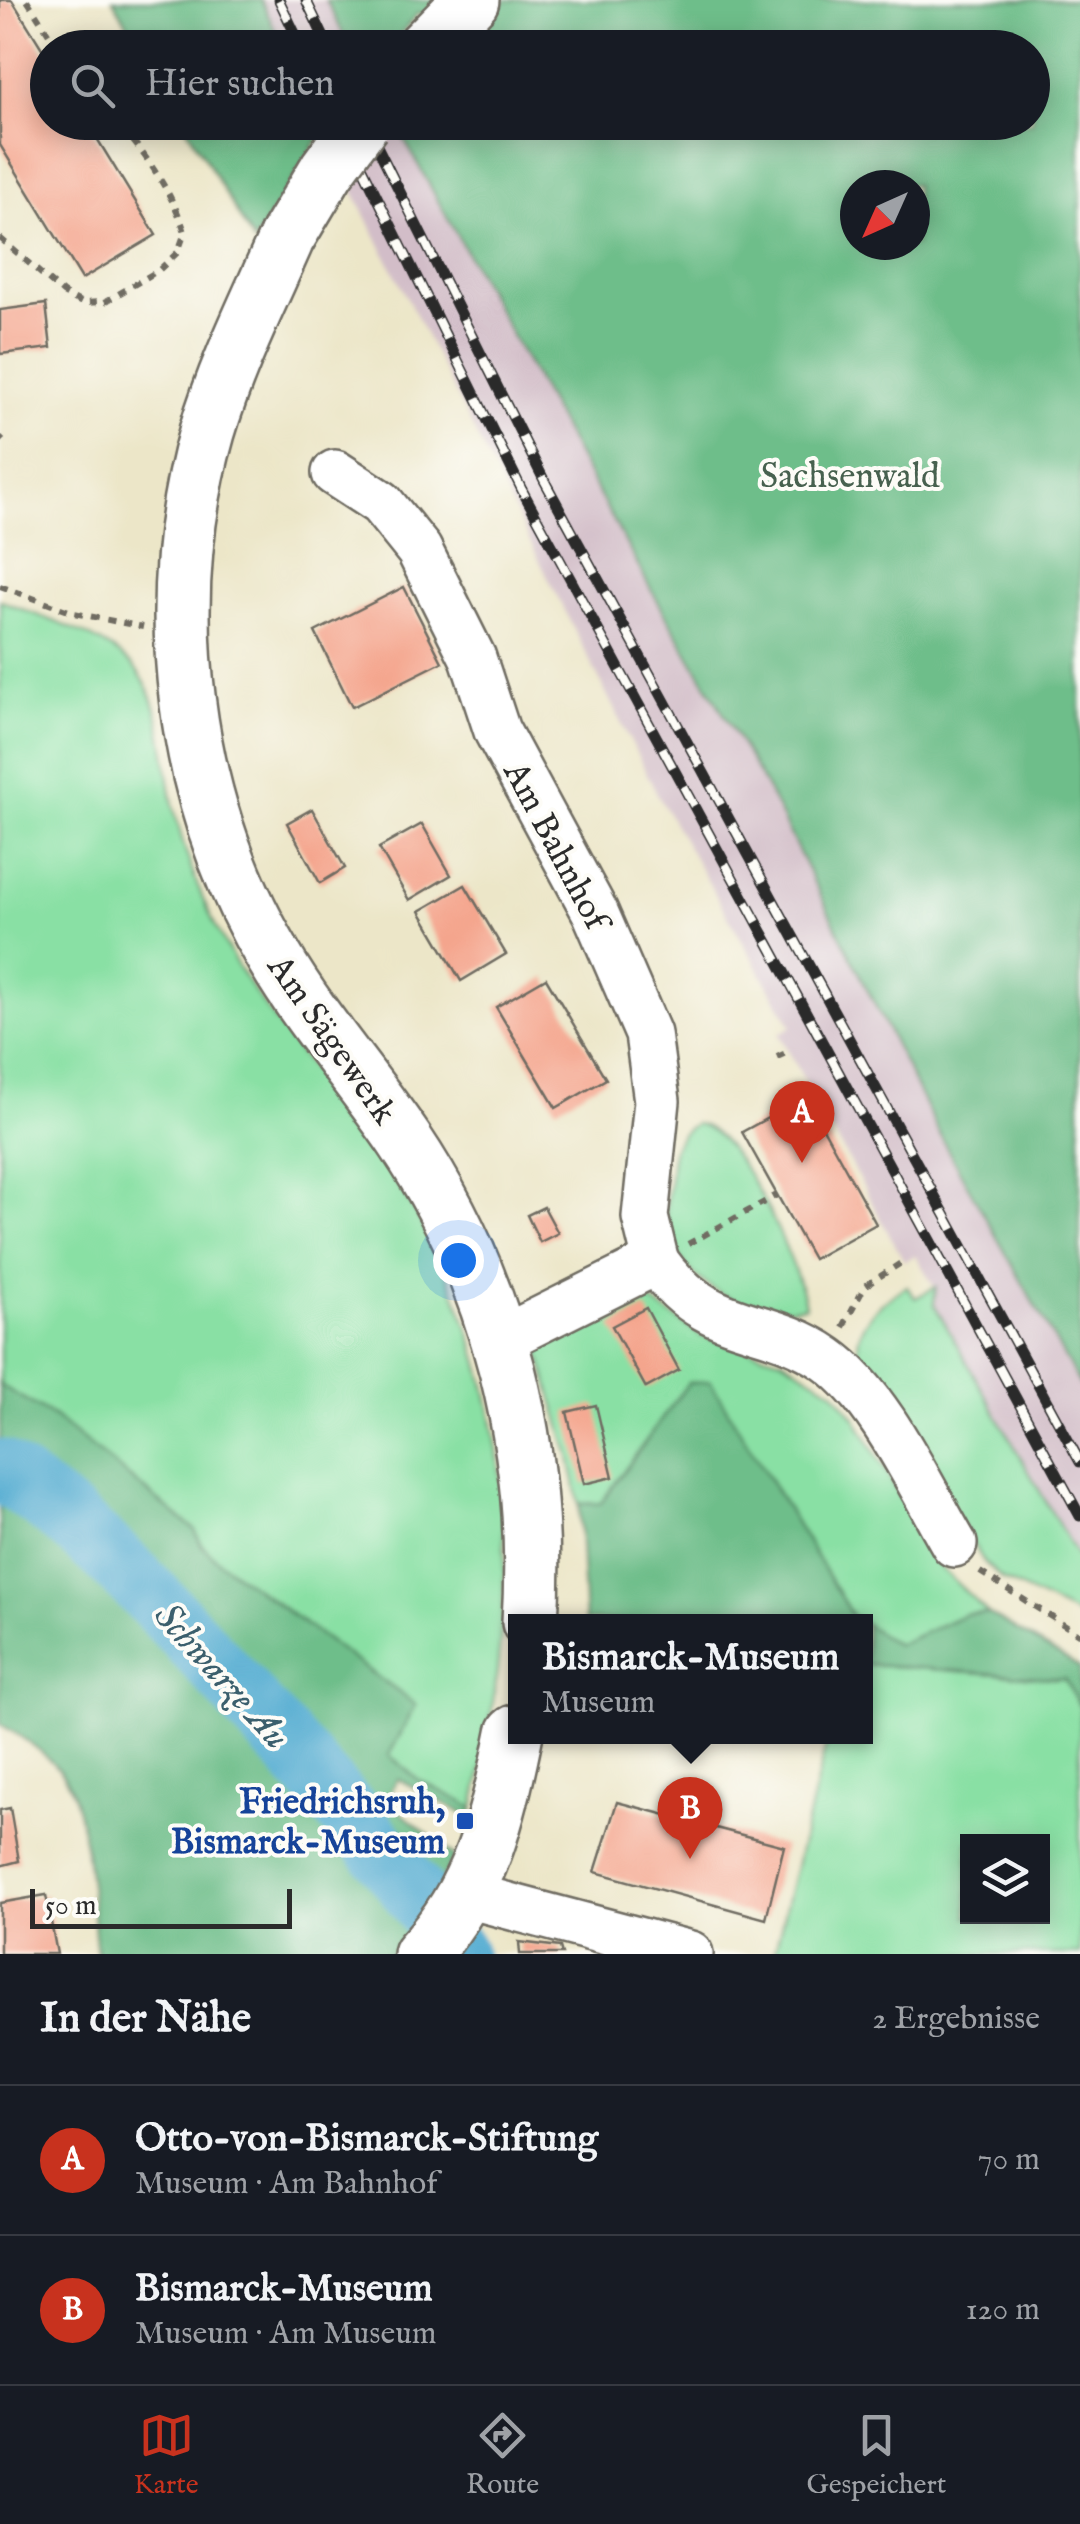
<!DOCTYPE html>
<html lang="de">
<meta charset="utf-8">
<style>
body{margin:0;font-family:"IM FELL English",serif;background:#20242c;color:#f1f3f6}
.controls{position:absolute;right:30px;bottom:30px;display:grid;overflow:hidden;border-radius:0px;box-shadow:0 5px 25px #0003}
.controls button{width:90px;height:90px;display:grid;place-items:center;padding:0;border:0;border-bottom:2px solid #363941;background:#171b24;color:#f1f3f6;font:50px sans-serif}
.compass{position:absolute;left:840px;top:170px;width:90px;height:90px;border-radius:50%;background:#171b24;box-shadow:0 5px 25px #0003;rotate:225deg}
.scale{position:absolute;left:30px;bottom:25px;width:262px;box-sizing:border-box;padding-left:10px;border:5px solid #2b2b2b;border-top:0;font-size:28px;line-height:35px;white-space:nowrap;color:#2b2b2b;-webkit-text-stroke:8px #fdfcf7;paint-order:stroke}
.you{position:absolute;left:458px;top:1260px;width:35px;height:35px;margin:-25px;border:8px solid #fff;border-radius:50%;background:#1a73e8;box-shadow:0 0 0 15px #1a73e833}
.badge{display:grid;place-items:center;width:65px;height:65px;border-radius:50%;background:#c8321e;color:#fff;font-size:32px;font-weight:700}
.pin{position:absolute;translate:-50% -82px;filter:drop-shadow(0 2px 5px #0008)}
.pin::after{content:'';position:absolute;top:52px;width:35px;height:30px;background:inherit;clip-path:polygon(0 0,100% 0,50% 100%)}
.popup{position:absolute;left:508px;top:1614px;width:365px;height:130px;box-sizing:border-box;display:grid;place-content:center;border-radius:0px;background:#171b24;filter:drop-shadow(0 2px 8px #0005);font-size:32px;white-space:nowrap;color:#9ea1a6}
.popup b{font-size:38px;color:#f1f3f6}
.popup::after{content:'';position:absolute;left:50%;top:100%;margin-left:-20px;border:20px solid transparent;border-top-color:#171b24}
.list{margin:0;padding:0;list-style:none}
h2{display:flex;justify-content:space-between;align-items:center;height:130px;margin:0;padding:0 40px;font-size:42px}
h2 small{font-size:32px;font-weight:400;color:#9ea1a6}
.list li{display:grid;grid-template-columns:65px 1fr auto;gap:30px;align-items:center;box-sizing:border-box;height:150px;padding:0 40px;border-top:2px solid #363941}
.list b{display:block;font-size:38px;white-space:nowrap}
.list p{margin:0;font-size:32px;white-space:nowrap;color:#9ea1a6}
.list em{font-size:32px;font-style:normal;color:#9ea1a6}
.icon{flex:none;width:55px;height:55px;fill:none;stroke:currentColor;stroke-width:2;stroke-linecap:round;stroke-linejoin:round}
.map{position:relative;flex:none;width:1080px;height:1954px;overflow:hidden}
.search{position:absolute;background:#171b24;box-shadow:0 5px 25px #0003;left:30px;right:30px;top:30px;height:110px;display:flex;align-items:center;gap:25px;box-sizing:border-box;padding:0 35px;border-radius:55px;color:#9ea1a6;font-size:38px}
.sheet{height:430px;background:#171b24}
nav{display:flex;justify-content:space-around;align-items:center;box-sizing:border-box;height:140px;border-top:2px solid #363941;background:#171b24;font-size:28px;color:#9ea1a6}
nav a{display:grid;justify-items:center;gap:5px}
nav .on{color:#c8321e}
.map>svg:first-child{display:block}
.industrial{fill:#d2bdc8}
.green{fill:#89e0a4;stroke:#5a8668;stroke-width:2.5;fill-rule:evenodd}
.forest{fill:#6ebe8a;stroke:#4c745a;stroke-width:2.5;fill-rule:evenodd}
.lines{fill:none;stroke-linecap:round;stroke-linejoin:round}
.river{stroke:#53acd1;stroke-width:62}
.building{fill:#f4a58d}
.minor-casing{stroke:#6f6c62;stroke-width:50}
.major-casing{stroke:#6f6c62;stroke-width:60}
.path{stroke:#6f6c62;stroke-width:6;stroke-dasharray:8 8;stroke-linecap:butt}
.minor{stroke:#fff;stroke-width:45}
.major{stroke:#fff;stroke-width:55}
.rail-casing{stroke:#2b2b2b;stroke-width:11}
.rail{stroke:#fdfcf7;stroke-width:8;stroke-dasharray:22;stroke-linecap:butt}
.major-bridge-casing{stroke:#6f6c62;stroke-width:60;stroke-linecap:butt}
.major-bridge{stroke:#fff;stroke-width:55}
.transit-dot{fill:#1a4fb4;stroke:#fdfcf7;stroke-width:4}
.labels{text-anchor:middle;stroke-width:8;stroke-linejoin:round;paint-order:stroke}
.park-label{font-size:35px;fill:#47614f;stroke:#fdfcf7}
.street-label{font-size:35px;fill:#2b2b2b;stroke:#fdfcf7}
.transit-label{font-size:35px;font-weight:bold;fill:#164399;stroke:#fdfcf7;text-anchor:end}
.water-label{font-size:38px;font-style:italic;fill:#3b5f6d;stroke:#fdfcf7}
</style>
<div class="map">
<svg width="1080" height="1954" viewBox="0 0 1080 1954">
<rect width="100%" height="100%" fill="#fdfcf7"/>
<filter id="ink" filterUnits="userSpaceOnUse"><feTurbulence type="fractalNoise" baseFrequency=".01" numOctaves="2"/><feDisplacementMap in="SourceGraphic" scale="20" xChannelSelector="R" yChannelSelector="G"/><feConvolveMatrix kernelMatrix="1 2 1 2 8 2 1 2 1" color-interpolation-filters="sRGB"/></filter>
<filter id="wash" filterUnits="userSpaceOnUse"><feTurbulence type="fractalNoise" baseFrequency=".0048" numOctaves="4" result="noise"/><feDisplacementMap in="SourceGraphic" scale="40" xChannelSelector="R" yChannelSelector="G"/><feGaussianBlur stdDeviation="2.25" result="paint"/><feColorMatrix in="noise" values="0 0 0 0 0 0 0 0 0 0 0 0 0 0 0 0 0 1.4 0 .05"/><feComposite in="paint" operator="in"/></filter>
<g filter="url(#wash)">
<rect width="100%" height="100%" fill="#ece6c8"/>
<g class="industrial">
<polygon points="261,0 326,0 350,47 283,47"/>
<polygon points="319,123 395,123 653,593 768,790 946,1147 1080,1385 1080,1562 934,1304 935,1288 916,1256 904,1261 779,1034 792,1026 658,796"/>
</g>
<g class="green">
<path d="M0,600C40,618 96,632 129,662C164,694 164,760 173,804C182,844 197,888 215,925C261,1018 336,1091 393,1177C525,1375 522,1584 474,1808L419,1780L389,1755L416,1705L221,1563L201,1545L195,1530L53,1416L0,1385Z"/>
<path d="M695,1124C736,1125 800,1268 805,1306C751,1318 683,1287 668,1231C663,1215 668,1193 670,1177C671,1154 673,1136 695,1124Z"/>
<path d="M907,1286L915,1298L936,1287L934,1304L1080,1562V1617L1002,1579L984,1562L860,1360C850,1325 879,1303 907,1286Z"/>
<polygon points="645,1297 702,1336 782,1359 834,1391 856,1419 942,1569 988,1613 965,1614 897,1645 852,1616 710,1381 688,1383 601,1503 579,1504 570,1457 537,1346 625,1301"/>
<path d="M865,1664L1065,1679L1080,1707V1954H774L828,1737L865,1736ZM968,1842H1042V1916H968Z"/>
</g>
<g class="forest">
<polygon points="113,0 261,0 283,47 141,47"/>
<polygon points="326,0 442,0 427,18 418,13 389,48 350,47"/>
<path d="M506,0H1080V1385L946,1147L768,790L653,593L396,124L1032,122V48L451,47ZM855,185H915V245H855Z"/>
<polygon points="184,123 319,123 323,132 254,242"/>
<polygon points="710,1381 852,1616 861,1621 585,1621 579,1504 601,1503 688,1383"/>
<path d="M0,1385L53,1416L195,1530L201,1545L221,1563L416,1705L389,1755L419,1780L474,1808L470,1817L398,1779L386,1800L455,1857L407,1938L391,1954H97C92,1912 87,1810 65,1778C50,1755 24,1738 0,1724Z"/>
<polygon points="988,1613 1080,1668 1080,1707 1065,1679 865,1664 865,1624 897,1645 965,1614"/>
</g>
<g class="lines">
<path class="river" d="M0,1470C103,1534 183,1630 264,1719C332,1795 402,1867 456,1954"/>
</g>
<g id="blocks">
<g class="building">
<polygon points="0,0 12,0 48,58 48,122 87,122 156,235 82,279 0,145"/>
<polygon points="46,304 51,348 0,354 0,310"/>
<polygon points="404,587 442,662 352,707 315,632"/>
<polygon points="312,809 345,868 320,883 287,823"/>
<polygon points="422,824 451,875 409,900 379,848"/>
<polygon points="465,885 506,954 461,981 420,911"/>
<polygon points="546,978 606,1079 556,1108 496,1007"/>
<polygon points="806,1097 876,1224 813,1259 742,1132"/>
<polygon points="544,1207 558,1233 540,1242 527,1215"/>
<polygon points="646,1308 679,1370 646,1388 612,1326"/>
<polygon points="596,1405 613,1477 584,1484 567,1412"/>
<polygon points="617,1802 784,1846 766,1919 595,1872"/>
<polygon points="10,1808 19,1861 0,1866 0,1810"/>
<polygon points="46,1895 57,1954 0,1954 0,1903"/>
<polygon points="519,1942 560,1947 562,1954 520,1954"/>
</g>
</g>
</g>
<g filter="url(#ink)">
<use href="#blocks" fill-opacity="0" stroke="#6f6c62" stroke-width="2.5"/>
<g class="lines">
<defs>
<g id="minor">
<polyline points="335,473 381,503 419,550 473,658 497,731 595,912 648,1034 657,1101 645,1217 656,1262"/>
<path d="M500,1340L656,1262C710,1337 763,1315 827,1359C880,1396 921,1488 954,1544"/>
<polyline points="467,1895 690,1954"/>
</g>
<g id="major">
<polyline points="424,48 471,0"/>
<path d="M287,237C259,301 227,364 207,432C158,605 182,802 274,957C312,1022 363,1079 405,1141C500,1282 541,1452 530,1622"/>
<path d="M421,1954C480,1893 499,1814 515,1733"/>
</g>
</defs>
<use href="#minor" class="minor-casing"/>
<use href="#major" class="major-casing"/>
<g class="path">
<polyline points="27,0 58,48"/>
<path d="M0,238L63,293L82,303L105,302L159,270L178,252L185,232C172,192 145,153 117,122"/>
<polyline points="0,438 3,441"/>
<polyline points="0,586 74,613 143,627"/>
<polyline points="777,1057 788,1052"/>
<polyline points="688,1244 777,1195"/>
<polyline points="843,1327 865,1286 904,1261"/>
<polyline points="980,1572 1080,1635"/>
</g>
<use href="#minor" class="minor"/>
<use href="#major" class="major"/>
<defs>
<g id="rail">
<polyline points="279,0 302,48"/>
<polyline points="306,0 329,48"/>
<polyline points="340,122 522,490 1080,1516"/>
<polyline points="365,122 544,480 1080,1462"/>
</g>
</defs>
<use href="#rail" class="rail-casing"/>
<use href="#rail" class="rail"/>
<defs>
<polyline id="major-bridge" points="287,237 327,170 362,122"/>
</defs>
<use href="#major-bridge" class="major-bridge-casing"/>
<use href="#major-bridge" class="major-bridge"/>
</g>
</g>
<rect class="transit-dot" x="455" y="1811" width="20" height="20" rx="5"/>
<g class="labels">
<g class="park-label">
<text x="850" y="487">Sachsenwald</text>
</g>
<g class="street-label">
<text transform="translate(557 845) rotate(62)" y="12">Am Bahnhof</text>
<text transform="translate(333 1039) rotate(55)" y="12">Am Sägewerk</text>
</g>
<g class="transit-label">
<text x="445" y="1813">Friedrichsruh,<tspan x="445" dy="40">Bismarck-Museum</tspan></text>
</g>
<g class="water-label">
<text transform="translate(223 1675) rotate(48)" y="13">Schwarze Au</text>
</g>
</g>
</svg>
<div class="controls">
<button><svg class="icon" aria-label="layers" viewBox="0 0 24 24"><path d="M12 4l9 5-9 5-9-5zM3 14l9 5 9-5"/></svg></button>
</div>
<svg class="compass" viewBox="-18 -18 36 36"><path d="M0-13l5 13h-10z" fill="#e53935"/><path d="M0 13l5-13h-10z" fill="#9ea1a6"/></svg>
<div class="scale">50 m</div>
<div class="you"></div>
<div class="pin badge" style="left:802px;top:1163px">A</div>
<div class="pin badge" style="left:690px;top:1859px">B</div>
<div class="popup"><b>Bismarck-Museum</b>Museum</div>
<div class="search"><svg class="icon" aria-label="search" viewBox="0 0 24 24"><circle cx="10" cy="10" r="6"/><path d="M15 15l6 6"/></svg>Hier suchen</div>
</div>
<section class="sheet">
<h2>In der Nähe<small>2 Ergebnisse</small></h2>
<ul class="list">
<li><span class="badge">A</span><div><b>Otto-von-Bismarck-Stiftung</b><p>Museum · Am Bahnhof</p></div><em>70 m</em></li>
<li><span class="badge">B</span><div><b>Bismarck-Museum</b><p>Museum · Am Museum</p></div><em>120 m</em></li>
</ul>
</section>
<nav>
<a class="on"><svg class="icon" aria-label="map" viewBox="0 0 24 24"><path d="M3 6l6-2 6 2 6-2v14l-6 2-6-2-6 2zM9 4v14M15 6v14"/></svg>Karte</a>
<a><svg class="icon" aria-label="directions" viewBox="0 0 24 24"><path d="M12 3l9 9-9 9-9-9zM9 14v-3h6M13 9l2 2-2 2"/></svg>Route</a>
<a><svg class="icon" aria-label="saved" viewBox="0 0 24 24"><path d="M7 4h10v16l-5-4-5 4z"/></svg>Gespeichert</a>
</nav>
